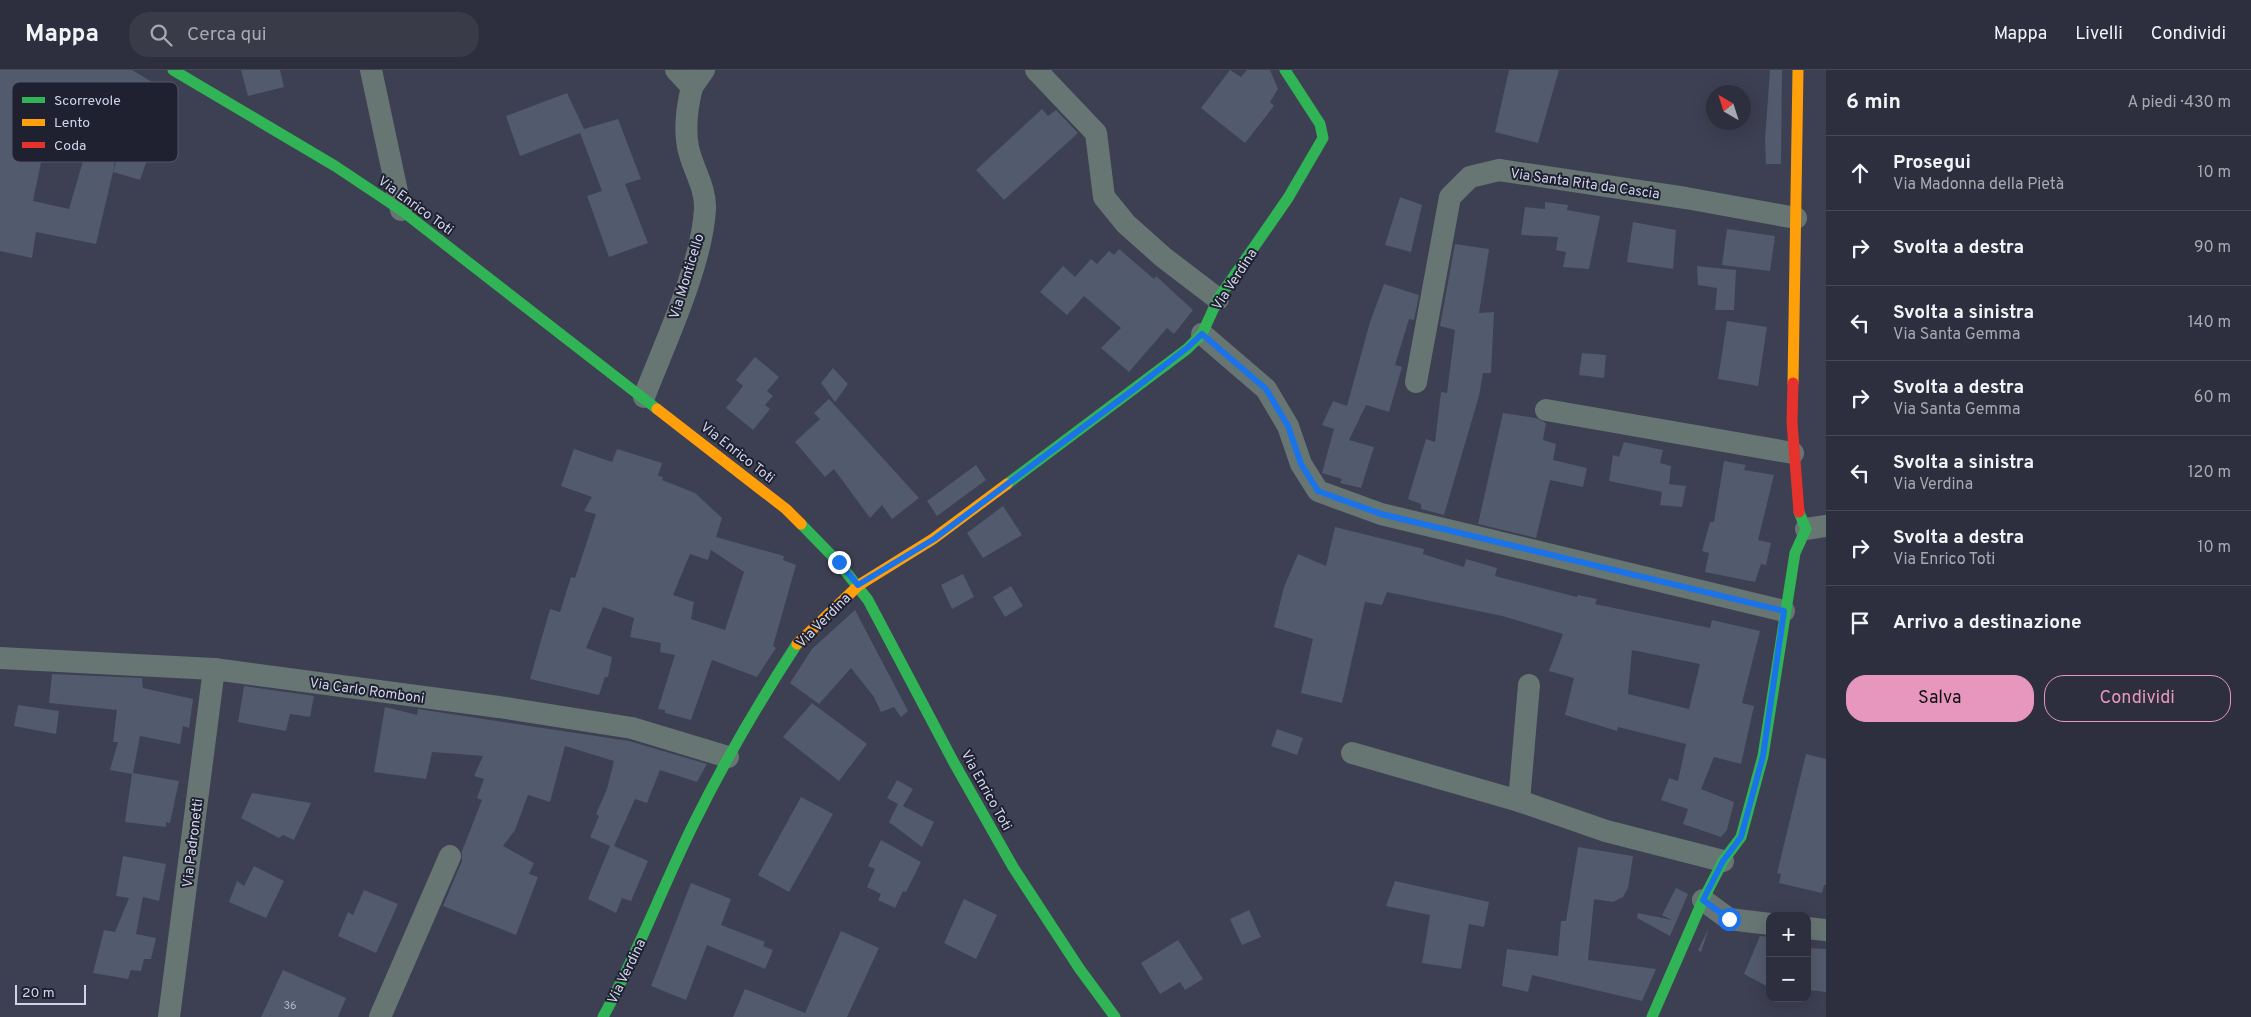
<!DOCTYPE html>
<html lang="it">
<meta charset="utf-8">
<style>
body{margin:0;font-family:Overpass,sans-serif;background:#3a3b49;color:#f1f3f6}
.controls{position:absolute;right:15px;bottom:15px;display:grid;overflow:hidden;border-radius:10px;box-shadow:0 5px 20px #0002}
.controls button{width:45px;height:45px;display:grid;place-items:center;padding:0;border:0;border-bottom:1px solid #494a58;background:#2e2f3e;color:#f1f3f6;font:25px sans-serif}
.compass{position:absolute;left:1706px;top:15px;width:45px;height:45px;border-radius:50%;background:#2e2f3e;box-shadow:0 5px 20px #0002;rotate:321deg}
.scale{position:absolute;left:15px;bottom:12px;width:71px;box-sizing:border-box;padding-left:5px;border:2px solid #d0d4ea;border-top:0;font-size:14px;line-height:18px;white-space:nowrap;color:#d0d4ea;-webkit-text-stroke:4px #1f2131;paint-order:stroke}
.stop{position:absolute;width:15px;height:15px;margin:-11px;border:4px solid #1a73e8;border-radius:50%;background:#fff}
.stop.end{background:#1a73e8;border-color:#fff;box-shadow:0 1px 5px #0008}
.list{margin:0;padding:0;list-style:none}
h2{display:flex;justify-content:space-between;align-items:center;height:65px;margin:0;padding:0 20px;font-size:21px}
h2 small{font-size:16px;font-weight:400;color:#a7a9b0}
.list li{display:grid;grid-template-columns:32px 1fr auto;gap:15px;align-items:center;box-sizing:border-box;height:75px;padding:0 20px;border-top:1px solid #494a58}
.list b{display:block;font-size:19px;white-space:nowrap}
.list p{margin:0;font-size:16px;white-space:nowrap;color:#a7a9b0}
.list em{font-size:16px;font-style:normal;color:#a7a9b0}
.actions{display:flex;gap:10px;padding:15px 20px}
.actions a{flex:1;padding:11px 0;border:1px solid #e797bd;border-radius:20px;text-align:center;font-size:18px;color:#e797bd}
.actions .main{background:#e797bd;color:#111}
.icon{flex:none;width:28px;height:28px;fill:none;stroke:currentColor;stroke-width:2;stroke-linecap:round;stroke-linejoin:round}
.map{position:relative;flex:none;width:1826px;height:947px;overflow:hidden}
header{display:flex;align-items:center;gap:30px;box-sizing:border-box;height:70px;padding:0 25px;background:#2e2f3e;border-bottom:1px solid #494a58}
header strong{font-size:24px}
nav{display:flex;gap:28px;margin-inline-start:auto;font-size:18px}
.search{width:350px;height:45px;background:#3a3b49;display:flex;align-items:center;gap:12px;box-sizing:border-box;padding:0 18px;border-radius:20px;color:#a7a9b0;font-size:19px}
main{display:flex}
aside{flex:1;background:#2e2f3e}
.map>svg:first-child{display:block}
.building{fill:#525a6d;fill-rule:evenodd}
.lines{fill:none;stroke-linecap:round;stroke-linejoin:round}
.street{stroke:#677573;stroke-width:22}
.fast{stroke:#30b455;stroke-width:11}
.slow{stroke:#ff9f0a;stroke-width:11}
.jam{stroke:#e5322d;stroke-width:11}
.route{stroke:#1a73e8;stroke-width:6}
.labels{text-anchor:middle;stroke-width:4;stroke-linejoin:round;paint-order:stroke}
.number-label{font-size:11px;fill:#b0b6cb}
.street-label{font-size:14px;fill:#d0d4ea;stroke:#1f2131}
.key{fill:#1f2131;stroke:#545768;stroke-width:1}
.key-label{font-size:14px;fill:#d0d4ea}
</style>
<header>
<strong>Mappa</strong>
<div class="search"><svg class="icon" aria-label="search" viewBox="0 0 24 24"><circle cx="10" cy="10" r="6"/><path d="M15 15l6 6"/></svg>Cerca qui</div>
<nav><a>Mappa</a><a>Livelli</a><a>Condividi</a></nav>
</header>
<main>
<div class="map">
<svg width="1826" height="947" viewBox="0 0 1826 947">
<rect width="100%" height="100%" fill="#3d3f52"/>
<g class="building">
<path d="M0,0H132L167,21L140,68L153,73L140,110L113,102L96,174L36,162L32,188L0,181ZM95,22L125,64L113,102L115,91L85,84L69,139L33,131L44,78L78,87Z"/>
<polygon points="241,0 280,0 284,17 248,26"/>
<polygon points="1230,0 1241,7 1247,0 1270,0 1278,19 1270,32 1274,36 1245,73 1201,38"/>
<polygon points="1509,0 1559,0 1538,73 1495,62"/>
<polygon points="1770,0 1782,0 1781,94 1766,94 1765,70"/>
<polygon points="567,23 584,59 618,49 641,109 625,114 648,173 609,187 587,126 602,121 580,63 520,86 506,46"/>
<polygon points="1042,39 1048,46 1056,40 1078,63 1004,130 976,100"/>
<polygon points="1400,127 1422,135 1411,182 1385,175"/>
<polygon points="1545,132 1568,135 1567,140 1600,146 1589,199 1563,197 1566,182 1556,180 1558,167 1521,165 1525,137 1545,139"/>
<polygon points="1633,152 1676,160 1673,199 1627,192"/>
<polygon points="1727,159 1775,166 1770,201 1722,195"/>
<polygon points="1455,174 1489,179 1479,243 1494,242 1491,303 1483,303 1479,326 1444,445 1421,439 1421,434 1408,429 1426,369 1435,372 1441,322 1447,323 1455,260 1440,256"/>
<polygon points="1119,179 1154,209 1156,206 1193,240 1174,264 1167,258 1129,302 1101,278 1121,258 1084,226 1067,245 1040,222 1063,196 1075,207 1091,189 1097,194 1109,181 1114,185"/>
<polygon points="1697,196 1736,200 1734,240 1715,240 1717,218 1698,215"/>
<polygon points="1384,214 1419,225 1414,250 1409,249 1395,295 1402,297 1389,342 1366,335 1349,370 1374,377 1361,418 1340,413 1342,409 1322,403 1334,359 1322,355 1333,331 1347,336 1370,252"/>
<polygon points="1727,251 1767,257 1758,316 1718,309"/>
<polygon points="1582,283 1606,285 1604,308 1579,305"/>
<polygon points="755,287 779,307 767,321 773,326 765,335 770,339 753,360 726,338 743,316 736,310"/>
<polygon points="833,298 848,314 835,332 821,313"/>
<polygon points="829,329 919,428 892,449 882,435 870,448 834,399 825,407 795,372 820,349 814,343"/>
<polygon points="1503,343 1536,348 1546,353 1543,370 1556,374 1553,390 1587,398 1583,417 1550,410 1536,468 1478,454"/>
<polygon points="1624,372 1663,380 1660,393 1671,396 1669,414 1686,416 1682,437 1660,435 1662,422 1609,411 1613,385 1619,387"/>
<path d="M574,379L612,392L617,379L662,393L658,406L663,407L662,410L695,423L722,448L716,467L784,486L783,490L796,495L773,576L776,578L757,607L712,590L691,650L665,643V640L658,639L675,585L660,582L661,573L630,567L634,548L603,537L586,578L612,587L608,607H605L599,625L530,609L550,539L560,542L571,507L575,508L596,444L584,441L592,427L561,416ZM711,480L744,502L725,560L691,549L694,532L673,525L690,484L708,490Z"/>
<polygon points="1724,391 1746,395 1744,400 1774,405 1758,470 1771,473 1766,495 1761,494 1755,512 1705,502 1709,483 1702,481 1710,452 1714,452"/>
<polygon points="976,395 986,410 937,446 927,431"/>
<polygon points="1003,436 1022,465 983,488 967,463"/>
<path d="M1335,457L1424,479L1423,484L1464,497L1466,489L1497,498L1495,506L1577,527L1578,525L1597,529L1595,534L1710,558L1712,550L1760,561L1742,633L1754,636L1741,694L1714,687L1701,719L1734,732L1727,760L1721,767L1683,754L1688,739L1661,730L1669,708L1678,711L1686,674L1618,657L1617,661L1565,645L1574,608L1549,601L1563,564L1502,546L1387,522L1382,535L1365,532L1342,633L1301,623L1313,569L1274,557L1284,517L1298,484L1326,496ZM1632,580L1700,594L1689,639L1628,624Z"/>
<polygon points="963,504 974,527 952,539 941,515"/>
<polygon points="1011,516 1023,536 1005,547 993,527"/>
<polygon points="855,540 908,641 901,647 894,637 881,642 874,627 851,598 819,634 790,613 812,579"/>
<polygon points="52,604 142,608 143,618 193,629 189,658 183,656 180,674 140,666 133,703 179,711 170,753 166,752 166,757 125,752 132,704 110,700 118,672 113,672 117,640 49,633"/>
<polygon points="244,616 314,626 310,647 290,644 286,661 238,652"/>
<polygon points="812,633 867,674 839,711 783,667"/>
<polygon points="18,635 59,641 56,664 14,656"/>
<polygon points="385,637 417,645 418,639 629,671 707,694 697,712 660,700 647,733 635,729 614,776 648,791 631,831 622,828 616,843 588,829 610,776 590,767 599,746 596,744 607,719 614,691 565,676 550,732 528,725 515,760 503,776 534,793 529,804 538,807 516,865 443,836 462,791 462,781 482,730 477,728 484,709 474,706 483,686 432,682 426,709 374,702"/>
<polygon points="1277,659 1303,668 1297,685 1271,676"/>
<polygon points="1806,684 1826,689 1826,815 1824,815 1822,823 1779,813 1781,804 1777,803"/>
<polygon points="897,710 913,719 903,736 934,752 922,777 889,752 898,734 887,728"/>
<polygon points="252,723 311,733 294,770 283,765 279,768 241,748"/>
<polygon points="801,727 833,744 789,822 758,805"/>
<polygon points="881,770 921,792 906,822 903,821 895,838 878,830 881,824 867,817 875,799 868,796"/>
<polygon points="1578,777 1633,786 1628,818 1623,827 1613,832 1594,829 1588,890 1656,899 1642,931 1532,905 1528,922 1502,916 1507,879 1558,886 1561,851 1566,851"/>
<polygon points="123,786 166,794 159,831 143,827 136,864 156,868 151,889 144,889 141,901 131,900 128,909 93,903 104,860 115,862 129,828 116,826"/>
<polygon points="254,796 284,811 266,848 229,832 237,811 244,816"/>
<polygon points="1395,811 1489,832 1484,857 1469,854 1461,899 1422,893 1430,845 1386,836"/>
<polygon points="691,813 731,829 721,855 765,872 763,876 773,880 765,899 707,875 686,930 651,916"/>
<polygon points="1676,818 1688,824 1670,866 1637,848 1638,843 1672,850 1662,845"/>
<polygon points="364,820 398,834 376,883 338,866 348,842 353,845"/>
<polygon points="964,829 997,845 976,889 944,873"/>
<polygon points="1249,840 1261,867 1242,875 1230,849"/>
<polygon points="1709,858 1701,882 1698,880"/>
<polygon points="841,861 879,878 847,947 733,947 745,919 805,943"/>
<polygon points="1760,866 1770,867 1770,918 1744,904"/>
<polygon points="1178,870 1203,909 1185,920 1180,912 1160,924 1141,893"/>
<polygon points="1807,878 1826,879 1826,922 1807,920"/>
<polygon points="283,900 346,928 338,947 261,947"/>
</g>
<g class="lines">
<g class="street">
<polyline points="371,0 401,140"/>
<polyline points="1036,0 1096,63 1104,127 1126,154 1163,187 1218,229"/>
<polyline points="692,17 704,0"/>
<polyline points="1202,264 1266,319 1288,356 1301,394 1318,421 1381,444 1784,541"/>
<polyline points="1416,312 1450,127 1470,107 1499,100 1686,128 1796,148"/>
<path d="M644,327C665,273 702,195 705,139C706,117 692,98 688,77C684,56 687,37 692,17L676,0"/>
<polyline points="1546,340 1793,383"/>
<polyline points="1806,459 1826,456"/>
<polyline points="0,588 214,599 499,637 632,658 728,687"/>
<polyline points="1352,683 1519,731 1606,761 1723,791"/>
<polyline points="1519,731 1529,615"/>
<polyline points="1703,830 1729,849 1770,854"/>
<polyline points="1807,858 1826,860"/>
<polyline points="169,947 214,599"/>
<polyline points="380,947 450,786"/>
</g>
<g class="fast">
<polyline points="173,0 335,96 401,140 657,339"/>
<polyline points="1007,414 1187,279 1202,264 1218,229 1288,128 1323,68 1320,54 1285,0"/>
<polyline points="801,454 839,493 868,530 953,691 1013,797 1079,898 1115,947"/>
<path d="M603,947C637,885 662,818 693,755C724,692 759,632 797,574"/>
<polyline points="1652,947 1703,830 1723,791 1741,767 1763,686 1795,483 1806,459 1799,442"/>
</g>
<g class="slow">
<polyline points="1793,313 1798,0"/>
<polyline points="657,339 786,439 801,454"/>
<polyline points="797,574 859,515 933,469 1007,414"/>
</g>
<polyline class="jam" points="1793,313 1792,352 1799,442"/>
</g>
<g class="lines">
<polyline class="route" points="839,492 858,515 934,469 1133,320 1187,278 1202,264 1266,319 1288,356 1301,394 1318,421 1381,444 1784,541 1763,686 1741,767 1723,791 1703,830 1729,849"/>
</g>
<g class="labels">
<g class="number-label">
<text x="290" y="939">36</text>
</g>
<g class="street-label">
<text transform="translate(1585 113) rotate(8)" y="5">Via Santa Rita da Cascia</text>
<text transform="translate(416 135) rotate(36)" y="5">Via Enrico Toti</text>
<text transform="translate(686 206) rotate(-73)" y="5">Via Monticello</text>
<text transform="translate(1234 209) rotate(-57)" y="5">Via Verdina</text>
<text transform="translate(738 382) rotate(38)" y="5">Via Enrico Toti</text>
<text transform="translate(823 550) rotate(-45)" y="5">Via Verdina</text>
<text transform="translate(367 620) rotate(8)" y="5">Via Carlo Romboni</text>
<text transform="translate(987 720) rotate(61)" y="5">Via Enrico Toti</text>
<text transform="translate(192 773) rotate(-83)" y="5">Via Padronetti</text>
<text transform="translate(626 901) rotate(-64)" y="5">Via Verdina</text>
</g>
</g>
<rect x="12" y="12" width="166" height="80" rx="8" class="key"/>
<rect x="22" y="27" width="23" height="6" fill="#30b455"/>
<rect x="22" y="49" width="23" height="7" fill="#ff9f0a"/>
<rect x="22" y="72" width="23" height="6" fill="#e5322d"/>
<g class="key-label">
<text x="54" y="35">Scorrevole</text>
<text x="54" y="57">Lento</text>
<text x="54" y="80">Coda</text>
</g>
</svg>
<div class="controls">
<button>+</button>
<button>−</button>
</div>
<svg class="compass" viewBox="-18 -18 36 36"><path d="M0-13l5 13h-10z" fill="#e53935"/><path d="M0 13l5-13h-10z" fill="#a7a9b0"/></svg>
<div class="scale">20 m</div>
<div class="stop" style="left:1729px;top:849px"></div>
<div class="stop end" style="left:839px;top:492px"></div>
</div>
<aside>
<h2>6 min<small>A piedi · 430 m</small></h2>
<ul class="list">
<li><svg class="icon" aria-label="ahead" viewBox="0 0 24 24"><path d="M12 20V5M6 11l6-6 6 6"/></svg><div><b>Prosegui</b><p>Via Madonna della Pietà</p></div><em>10 m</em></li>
<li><svg class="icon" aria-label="right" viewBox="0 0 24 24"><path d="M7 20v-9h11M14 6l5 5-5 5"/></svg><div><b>Svolta a destra</b></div><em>90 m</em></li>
<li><svg class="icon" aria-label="left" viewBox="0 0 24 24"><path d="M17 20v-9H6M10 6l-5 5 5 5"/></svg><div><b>Svolta a sinistra</b><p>Via Santa Gemma</p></div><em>140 m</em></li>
<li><svg class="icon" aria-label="right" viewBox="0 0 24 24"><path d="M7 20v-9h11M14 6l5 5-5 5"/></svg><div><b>Svolta a destra</b><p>Via Santa Gemma</p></div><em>60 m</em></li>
<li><svg class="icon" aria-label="left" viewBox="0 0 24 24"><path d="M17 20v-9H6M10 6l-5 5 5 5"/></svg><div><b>Svolta a sinistra</b><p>Via Verdina</p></div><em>120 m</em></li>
<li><svg class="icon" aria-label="right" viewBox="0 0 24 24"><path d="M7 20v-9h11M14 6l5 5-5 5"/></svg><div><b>Svolta a destra</b><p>Via Enrico Toti</p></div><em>10 m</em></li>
<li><svg class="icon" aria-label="arrive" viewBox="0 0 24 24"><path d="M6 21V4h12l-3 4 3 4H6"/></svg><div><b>Arrivo a destinazione</b></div></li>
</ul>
<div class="actions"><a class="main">Salva</a><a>Condividi</a></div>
</aside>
</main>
